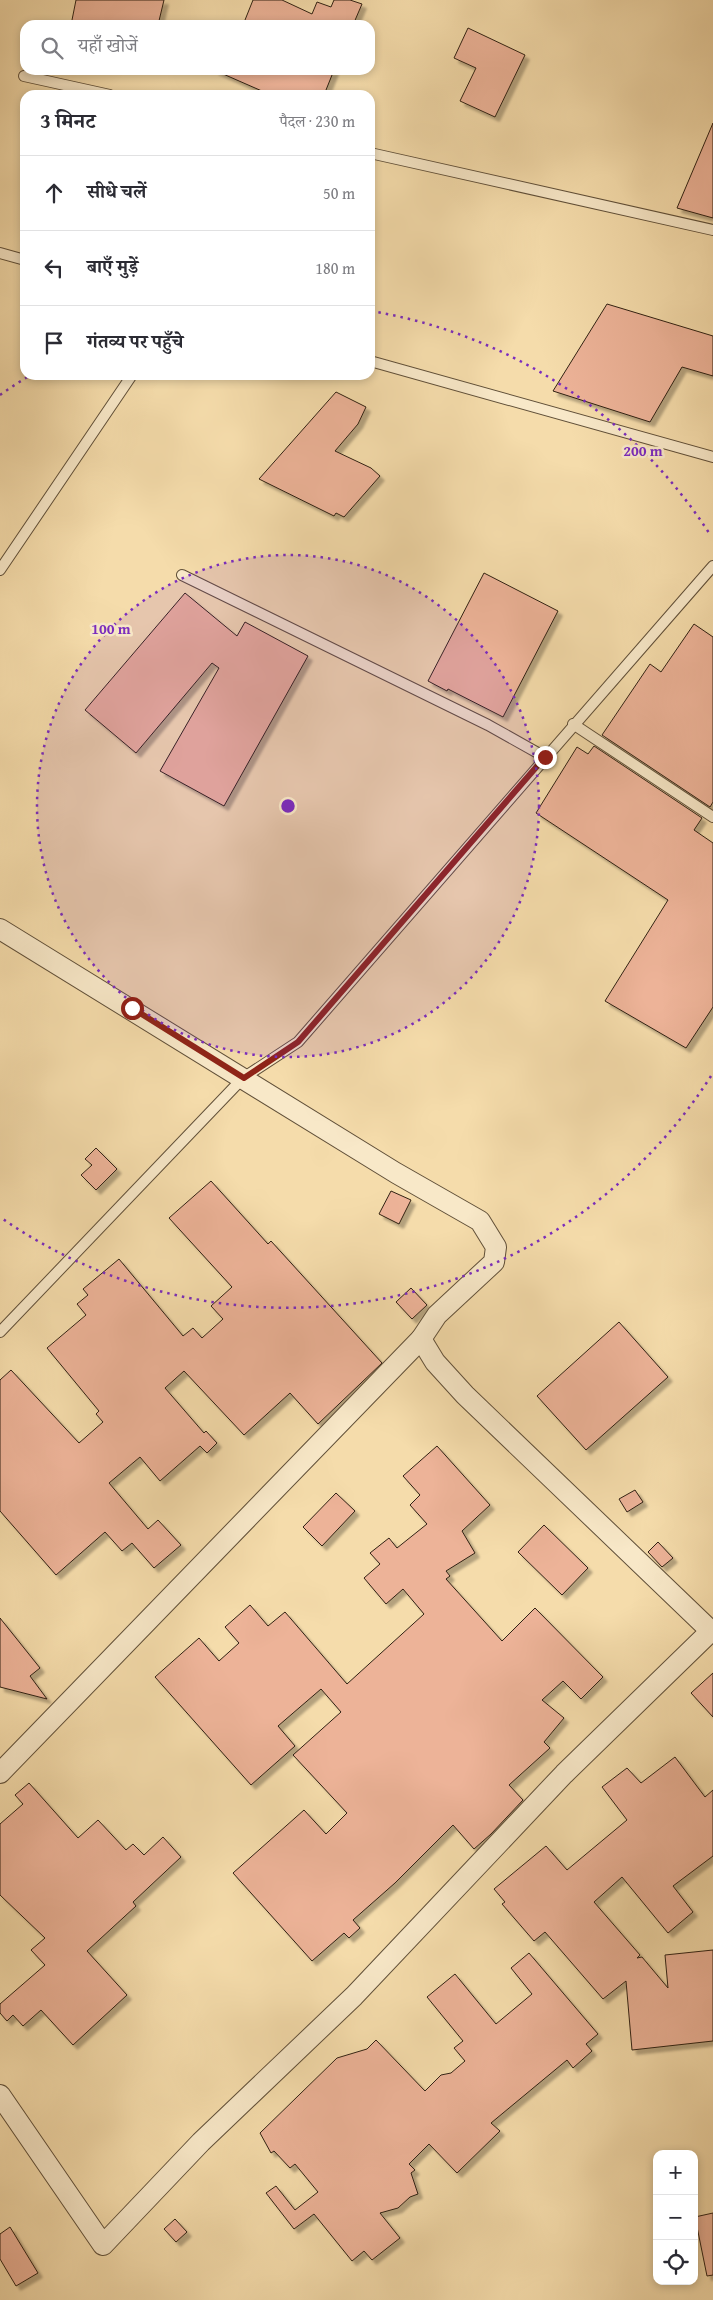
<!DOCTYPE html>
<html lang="hi">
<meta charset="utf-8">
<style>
body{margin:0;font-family:"Gentium Book Plus","Noto Serif Devanagari",serif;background:#f7f7f7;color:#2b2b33}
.controls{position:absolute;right:15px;bottom:15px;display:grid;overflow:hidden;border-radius:10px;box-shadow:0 2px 8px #0003}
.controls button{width:45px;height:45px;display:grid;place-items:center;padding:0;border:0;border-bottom:1px solid #e1e1e2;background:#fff;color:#2b2b33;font:25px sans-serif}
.stop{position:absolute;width:15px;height:15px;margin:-11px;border:4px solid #8f2418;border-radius:50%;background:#fff}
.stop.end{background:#8f2418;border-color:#fff;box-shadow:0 1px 5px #0008}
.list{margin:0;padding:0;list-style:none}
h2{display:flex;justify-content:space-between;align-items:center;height:65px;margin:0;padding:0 20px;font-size:21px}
h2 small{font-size:16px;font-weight:400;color:#7c7c81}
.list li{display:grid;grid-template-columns:32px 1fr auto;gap:15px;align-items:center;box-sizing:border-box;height:75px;padding:0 20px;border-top:1px solid #e1e1e2}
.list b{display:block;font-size:19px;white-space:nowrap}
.list em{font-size:16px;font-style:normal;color:#7c7c81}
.icon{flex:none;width:28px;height:28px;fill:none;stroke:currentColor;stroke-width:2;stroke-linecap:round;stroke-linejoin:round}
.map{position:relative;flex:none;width:713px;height:2300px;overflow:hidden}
.search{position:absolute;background:#fff;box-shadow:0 2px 8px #0003;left:20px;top:20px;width:355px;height:55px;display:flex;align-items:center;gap:12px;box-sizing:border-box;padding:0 18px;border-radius:15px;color:#7c7c81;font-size:19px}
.panel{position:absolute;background:#fff;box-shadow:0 2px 8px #0003;left:20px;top:90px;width:355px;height:290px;border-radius:15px}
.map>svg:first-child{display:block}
.building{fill:#edb398;stroke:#302113;filter:url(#shadow)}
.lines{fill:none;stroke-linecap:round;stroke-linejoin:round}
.lane-casing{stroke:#615039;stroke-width:12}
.street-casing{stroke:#615039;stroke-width:22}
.lane{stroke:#f8e8c8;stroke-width:10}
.street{stroke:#f8e8c8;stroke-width:20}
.route{stroke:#8f2418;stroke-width:6}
.ring{fill:none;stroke:#7b2cbf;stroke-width:2.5;stroke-dasharray:2.5 5}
.centre{fill:#7b2cbf;stroke:#f8e8c8;stroke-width:2.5}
.ring-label{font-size:15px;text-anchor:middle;font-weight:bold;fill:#7b2cbf;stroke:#f8e8c8;stroke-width:5;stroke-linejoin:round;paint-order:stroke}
</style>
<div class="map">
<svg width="713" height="2300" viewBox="0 0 713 2300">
<defs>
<filter id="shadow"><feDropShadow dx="4.5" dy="4.5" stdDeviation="1" flood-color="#0004"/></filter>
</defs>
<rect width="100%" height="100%" fill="#f5dcab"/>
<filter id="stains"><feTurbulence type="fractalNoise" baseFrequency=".004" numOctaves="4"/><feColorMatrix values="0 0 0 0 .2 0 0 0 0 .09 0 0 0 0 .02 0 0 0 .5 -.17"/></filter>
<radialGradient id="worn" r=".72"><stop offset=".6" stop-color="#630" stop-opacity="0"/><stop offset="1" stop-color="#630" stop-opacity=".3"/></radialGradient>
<g class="building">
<polygon points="76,0 164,0 158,25 71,25"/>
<polygon points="253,0 282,0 312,14 317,2 331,7 334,0 350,0 362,4 353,25 243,25"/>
<polygon points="468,28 525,55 495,117 460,101 476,68 454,58"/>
<polygon points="214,70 334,70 324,95 271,95"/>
<polygon points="713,123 713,218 677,208"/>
<polygon points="607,304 713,336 713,376 682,367 650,422 553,391"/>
<polygon points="336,392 366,407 358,424 335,451 371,468 380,476 344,517 336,513 334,516 259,479"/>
<polygon points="484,573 558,611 503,717 448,689 447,691 428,681"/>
<polygon points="185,593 237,636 245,622 308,656 224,806 160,771 219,668 212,663 136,753 85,710"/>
<polygon points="694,624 713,637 713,802 710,807 602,735 650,664 661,672"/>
<polygon points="594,746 702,818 694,830 713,843 713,1007 686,1048 605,1001 668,900 536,813 577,747 588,754"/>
<polygon points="96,1148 117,1169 96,1190 81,1175 92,1165 85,1159"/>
<polygon points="211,1181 268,1244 271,1241 382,1363 318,1424 290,1393 244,1435 184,1371 165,1388 204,1433 206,1431 217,1443 207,1453 200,1446 160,1481 140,1457 109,1483 148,1529 158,1520 181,1545 154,1568 132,1543 122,1551 105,1532 56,1575 0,1511 0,1380 11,1370 79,1443 103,1422 96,1414 99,1411 47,1348 86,1315 77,1304 88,1295 83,1289 119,1259 183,1336 193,1328 202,1338 223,1319 211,1306 232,1287 169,1218"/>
<polygon points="391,1191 411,1200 399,1224 379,1214"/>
<polygon points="411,1288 427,1305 412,1319 396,1302"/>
<polygon points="619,1322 668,1377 586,1450 537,1396"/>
<polygon points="437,1446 490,1505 462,1531 475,1553 446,1571 450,1576 446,1579 502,1641 535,1608 603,1677 581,1699 563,1681 542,1700 564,1718 544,1742 550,1748 509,1785 523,1800 491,1834 474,1849 453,1825 395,1883 353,1920 360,1928 349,1938 344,1933 312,1961 233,1873 304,1810 326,1834 347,1813 293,1755 341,1712 321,1689 278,1726 295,1746 251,1785 155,1677 199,1638 219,1661 239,1643 225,1627 250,1605 268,1626 285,1612 347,1684 424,1614 403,1589 386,1604 364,1578 380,1564 370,1553 389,1538 397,1548 427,1524 410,1505 420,1495 403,1476"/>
<polygon points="635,1490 643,1502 627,1512 619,1499"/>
<polygon points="336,1493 355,1511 322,1546 303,1527"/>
<polygon points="544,1525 588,1568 562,1595 518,1552"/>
<polygon points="658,1542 673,1558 662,1567 648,1552"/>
<polygon points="0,1618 40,1668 30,1676 47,1699 0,1687"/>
<polygon points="713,1673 713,1717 691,1693"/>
<polygon points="675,1757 705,1797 713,1790 713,1856 673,1886 693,1912 668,1933 622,1877 594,1902 640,1955 637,1958 642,1957 668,1988 665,1955 713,1950 713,2041 632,2050 626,1981 603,1999 545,1932 534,1941 502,1904 505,1902 494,1889 546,1846 567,1870 627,1820 602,1787 627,1768 641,1783"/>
<polygon points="29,1783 78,1838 98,1820 126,1850 133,1844 144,1855 163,1837 181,1857 133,1902 136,1906 87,1951 127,1995 73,2045 41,2010 23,2026 13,2015 7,2021 0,2013 0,2004 45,1965 31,1950 45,1938 0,1895 0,1824 23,1804 15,1795"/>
<polygon points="529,1953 598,2034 586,2044 592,2051 573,2068 567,2060 491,2123 500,2131 457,2173 429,2144 409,2164 415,2170 411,2173 418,2194 410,2197 398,2208 380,2213 400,2238 372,2260 364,2251 352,2261 314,2214 294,2229 266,2193 276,2186 295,2210 318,2192 295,2164 290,2168 274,2151 271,2153 260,2133 337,2058 367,2049 376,2040 425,2091 441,2075 451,2073 465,2061 454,2048 463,2041 427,1997 455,1974 496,2024 532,1994 511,1968"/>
<polygon points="713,2213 713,2275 707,2276 695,2217"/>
<polygon points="175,2219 187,2232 176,2242 164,2229"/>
<polygon points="10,2227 38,2273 16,2286 0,2259 0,2234"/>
</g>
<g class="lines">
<defs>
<g id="lane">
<polyline points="24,76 110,95"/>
<polyline points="370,153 713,230"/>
<polyline points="0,253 25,260"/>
<polyline points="370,361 713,457"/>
<polyline points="0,570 132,375"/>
<polyline points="182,575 488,725 545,757"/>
<polyline points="573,724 713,817"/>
<polyline points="0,1332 243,1078 298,1042 713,566"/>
</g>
<g id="street">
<polyline points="0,929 396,1173 480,1221 496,1247 494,1262 437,1315 421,1339 435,1362 465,1395 713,1633"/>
<polyline points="0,1773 421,1339"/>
<polyline points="0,2095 103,2245 201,2142 354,1996 564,1774 711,1631"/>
</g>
</defs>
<use href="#lane" class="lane-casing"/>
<use href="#street" class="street-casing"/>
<use href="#lane" class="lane"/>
<use href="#street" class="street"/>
</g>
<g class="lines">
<polyline class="route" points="132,1008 244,1078 298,1042 545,757"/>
</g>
<circle cx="288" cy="806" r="251" fill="#7b2cbf" fill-opacity=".12"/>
<g class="ring">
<circle cx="288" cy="806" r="251"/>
<path d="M711 1076A502 502 0 0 1 0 1217M0 395A502 502 0 0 1 29 376M371 311A502 502 0 0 1 711 536"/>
</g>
<circle cx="288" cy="806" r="8" class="centre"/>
<g class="ring-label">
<text x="643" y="456">200 m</text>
<text x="111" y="634">100 m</text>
</g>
<rect width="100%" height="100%" filter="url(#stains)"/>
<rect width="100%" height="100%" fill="url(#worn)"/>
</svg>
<div class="controls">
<button>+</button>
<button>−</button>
<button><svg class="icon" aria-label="locate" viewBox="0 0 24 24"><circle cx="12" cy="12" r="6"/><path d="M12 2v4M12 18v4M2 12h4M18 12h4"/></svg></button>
</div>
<div class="stop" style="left:132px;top:1008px"></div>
<div class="stop end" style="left:545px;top:757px"></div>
<div class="search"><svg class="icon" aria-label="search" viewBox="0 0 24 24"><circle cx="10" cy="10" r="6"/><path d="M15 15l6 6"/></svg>यहाँ खोजें</div>
<section class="panel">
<h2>3 मिनट<small>पैदल · 230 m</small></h2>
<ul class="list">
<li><svg class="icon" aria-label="ahead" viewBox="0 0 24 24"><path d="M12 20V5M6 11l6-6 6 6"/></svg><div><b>सीधे चलें</b></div><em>50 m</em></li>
<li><svg class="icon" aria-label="left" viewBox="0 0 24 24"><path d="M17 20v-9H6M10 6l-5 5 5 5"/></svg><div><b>बाएँ मुड़ें</b></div><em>180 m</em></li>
<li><svg class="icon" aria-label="arrive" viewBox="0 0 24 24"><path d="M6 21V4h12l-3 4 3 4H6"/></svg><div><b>गंतव्य पर पहुँचे</b></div></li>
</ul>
</section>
</div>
